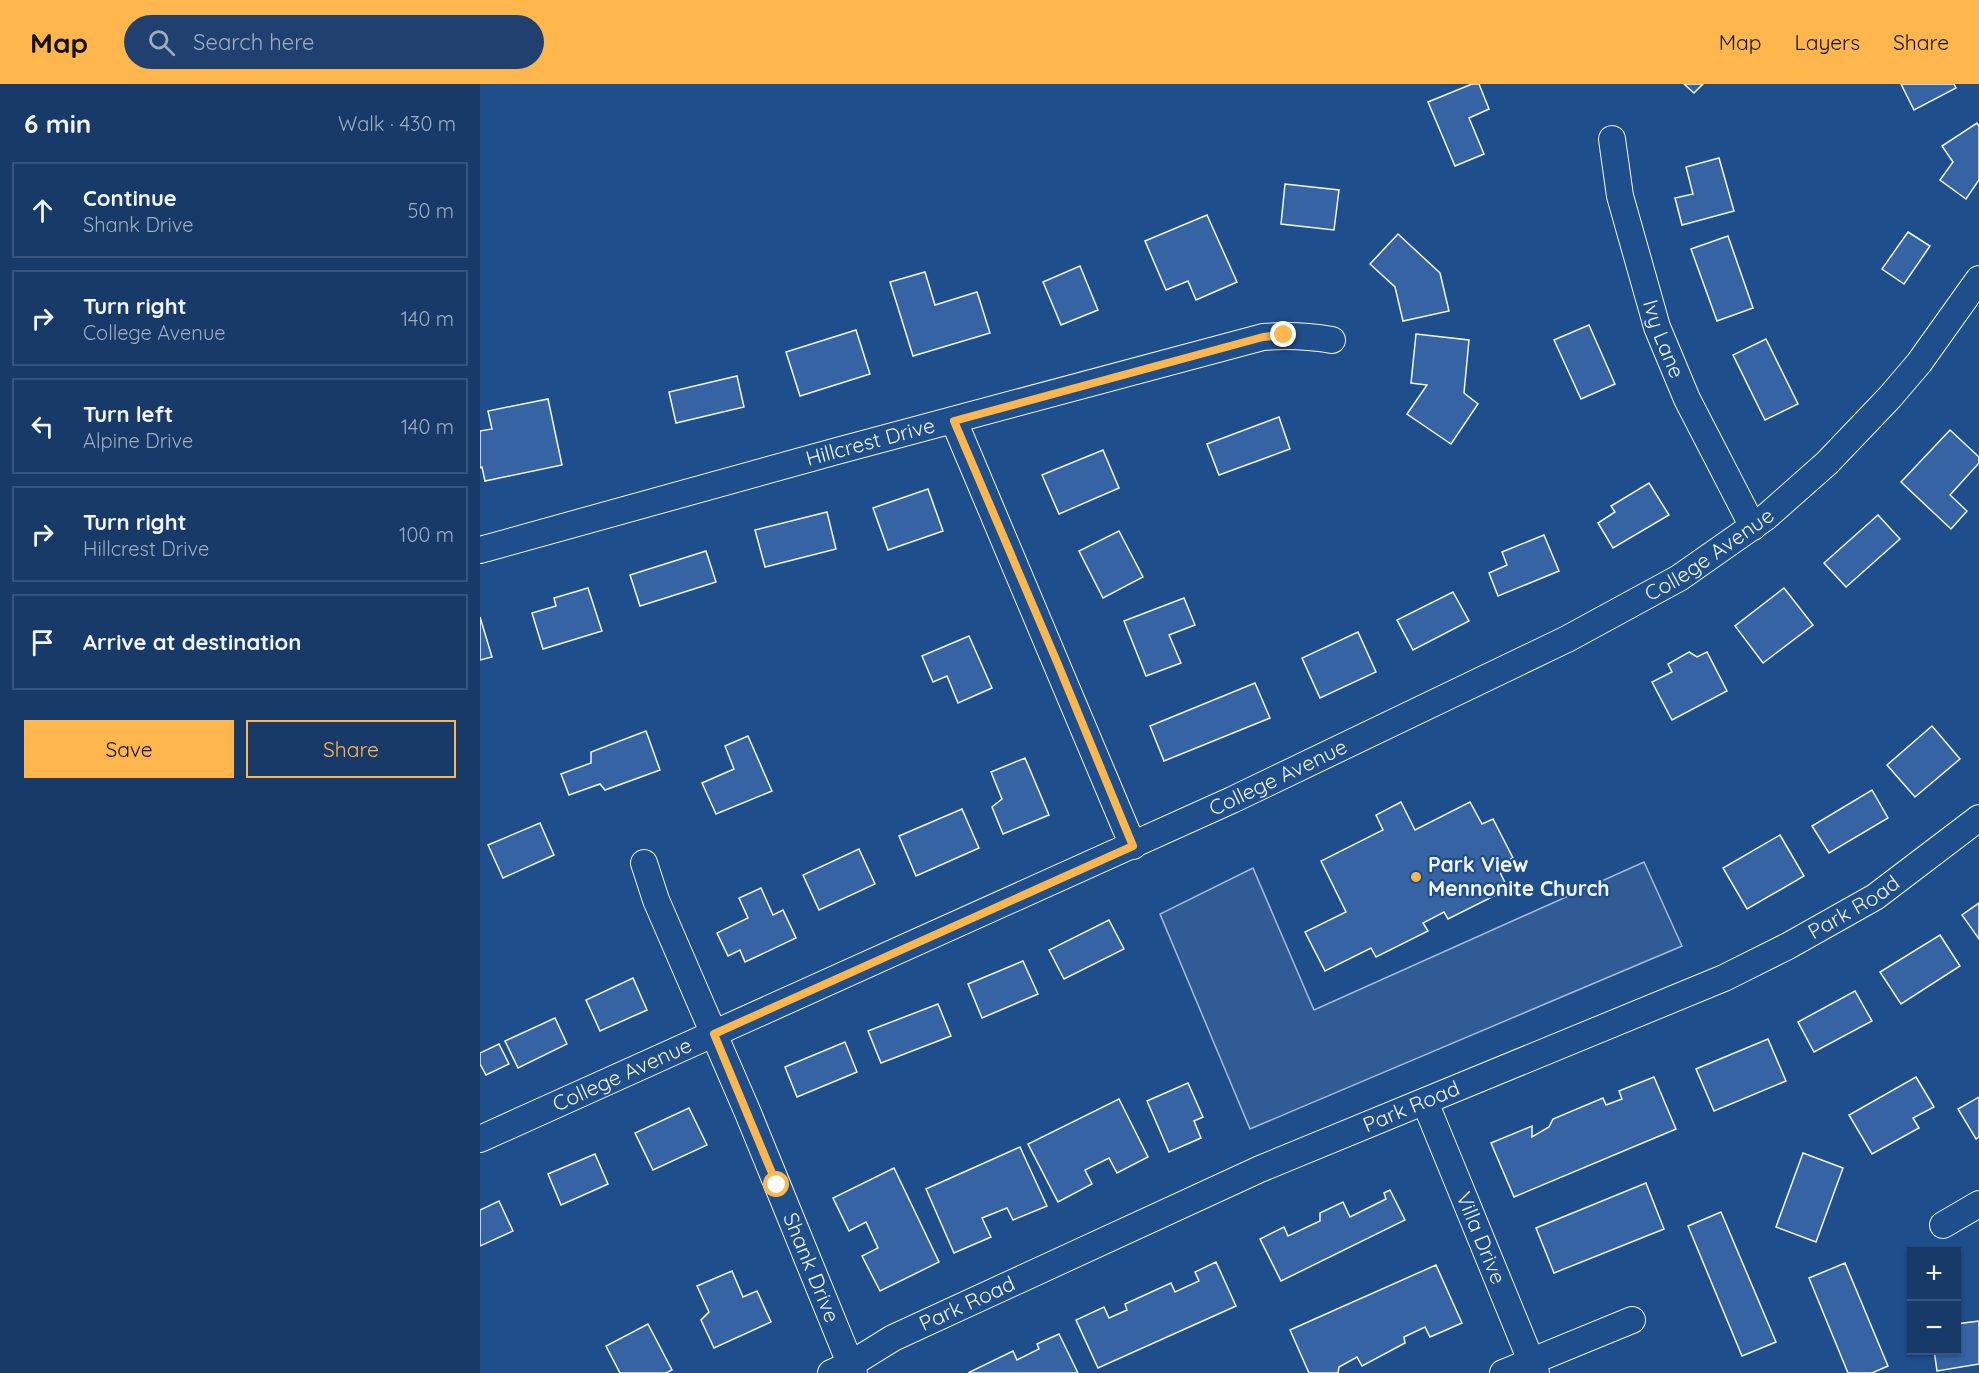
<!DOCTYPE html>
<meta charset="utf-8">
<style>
body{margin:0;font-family:Quicksand,sans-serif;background:#20416f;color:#f1f3f6}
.controls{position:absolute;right:18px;bottom:18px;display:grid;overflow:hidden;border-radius:0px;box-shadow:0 2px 4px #0004}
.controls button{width:54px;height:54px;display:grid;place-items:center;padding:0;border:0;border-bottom:2px solid #36547d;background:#173a69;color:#f1f3f6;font:30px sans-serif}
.stop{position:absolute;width:18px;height:18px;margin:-14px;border:4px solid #ffb74d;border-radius:50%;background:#fff}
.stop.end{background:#ffb74d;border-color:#fff;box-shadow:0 2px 6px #0008}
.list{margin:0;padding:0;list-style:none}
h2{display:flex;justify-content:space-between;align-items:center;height:78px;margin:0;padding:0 24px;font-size:26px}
h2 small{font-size:20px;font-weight:400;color:#9eadc0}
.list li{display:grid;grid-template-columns:39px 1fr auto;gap:18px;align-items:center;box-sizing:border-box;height:96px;margin:0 12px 12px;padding:0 12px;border:2px solid #36547d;border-radius:0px}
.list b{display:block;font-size:22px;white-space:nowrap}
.list p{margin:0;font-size:20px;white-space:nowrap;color:#9eadc0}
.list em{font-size:20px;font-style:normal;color:#9eadc0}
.actions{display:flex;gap:12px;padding:18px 24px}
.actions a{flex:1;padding:14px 0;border:2px solid #ffb74d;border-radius:0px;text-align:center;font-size:21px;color:#ffb74d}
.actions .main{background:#ffb74d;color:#111}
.icon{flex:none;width:33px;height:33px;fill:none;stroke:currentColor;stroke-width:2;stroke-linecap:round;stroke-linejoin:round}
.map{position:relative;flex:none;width:1499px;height:1289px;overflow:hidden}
header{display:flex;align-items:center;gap:36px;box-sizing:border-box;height:84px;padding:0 30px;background:#ffb74d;color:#111}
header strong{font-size:28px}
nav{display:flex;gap:33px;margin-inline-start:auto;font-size:21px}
.search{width:420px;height:54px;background:#20416f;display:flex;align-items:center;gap:15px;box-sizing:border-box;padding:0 21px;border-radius:33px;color:#9eadc0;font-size:22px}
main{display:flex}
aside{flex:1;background:#173a69}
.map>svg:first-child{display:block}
.parking{fill:#305b95;stroke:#a8bbd7;stroke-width:1.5}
.building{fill:#3563a3;stroke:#f2f6ff;stroke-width:1.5}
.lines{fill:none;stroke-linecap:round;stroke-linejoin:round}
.minor-casing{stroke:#f2f6ff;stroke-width:28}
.minor{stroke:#1f4e8c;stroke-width:26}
.route{stroke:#ffb74d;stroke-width:8}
.poi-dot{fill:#ffb74d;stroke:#1f4e8c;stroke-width:2}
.labels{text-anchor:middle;stroke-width:4.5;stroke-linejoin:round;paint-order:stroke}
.street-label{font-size:21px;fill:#f2f6ff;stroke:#1f4e8c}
.poi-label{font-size:21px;font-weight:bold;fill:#f2f6ff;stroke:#1f4e8c;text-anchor:start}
</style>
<header>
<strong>Map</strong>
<div class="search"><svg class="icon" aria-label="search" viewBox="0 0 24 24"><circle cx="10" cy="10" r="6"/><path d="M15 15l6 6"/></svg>Search here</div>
<nav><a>Map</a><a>Layers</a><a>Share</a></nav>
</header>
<main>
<aside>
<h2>6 min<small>Walk · 430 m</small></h2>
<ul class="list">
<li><svg class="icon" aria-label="ahead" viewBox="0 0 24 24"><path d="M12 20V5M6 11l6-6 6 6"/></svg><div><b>Continue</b><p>Shank Drive</p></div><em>50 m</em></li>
<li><svg class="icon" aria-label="right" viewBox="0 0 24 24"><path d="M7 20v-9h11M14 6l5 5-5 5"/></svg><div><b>Turn right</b><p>College Avenue</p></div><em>140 m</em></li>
<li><svg class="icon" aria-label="left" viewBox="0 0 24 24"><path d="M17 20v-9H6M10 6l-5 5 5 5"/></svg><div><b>Turn left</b><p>Alpine Drive</p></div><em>140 m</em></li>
<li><svg class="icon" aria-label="right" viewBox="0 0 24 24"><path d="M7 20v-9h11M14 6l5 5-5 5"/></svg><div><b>Turn right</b><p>Hillcrest Drive</p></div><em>100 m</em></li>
<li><svg class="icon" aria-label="arrive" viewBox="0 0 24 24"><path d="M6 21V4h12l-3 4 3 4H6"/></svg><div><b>Arrive at destination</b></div></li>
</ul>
<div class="actions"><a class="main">Save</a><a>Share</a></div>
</aside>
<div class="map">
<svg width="1499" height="1289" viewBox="0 0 1499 1289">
<rect width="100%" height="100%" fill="#1f4e8c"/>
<polygon class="parking" points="1164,778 1202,862 770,1045 680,830 773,784 834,926"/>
<g class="building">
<polygon points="992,0 999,0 1009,25 989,34 1004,70 975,82 948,18"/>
<polygon points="1204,0 1223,0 1214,9"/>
<polygon points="1421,0 1474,0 1476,4 1434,26"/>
<polygon points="1497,39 1499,42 1499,96 1486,115 1460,96 1473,78 1462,62"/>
<polygon points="1239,74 1254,127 1202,141 1195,114 1213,110 1206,83"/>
<polygon points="805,100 859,106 854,146 801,140"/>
<polygon points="727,131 757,198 716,216 708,197 686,206 665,157"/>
<polygon points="1428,148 1450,162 1424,200 1402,185"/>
<polygon points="918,150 960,189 969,227 923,237 915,203 890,180"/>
<polygon points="1248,152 1273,224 1237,237 1211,165"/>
<polygon points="600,182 618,226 581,241 563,198"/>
<polygon points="445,188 455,221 497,208 510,249 433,272 410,198"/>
<polygon points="1109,241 1135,300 1101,315 1074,256"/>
<polygon points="376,246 390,290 320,312 306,268"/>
<polygon points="936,250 989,256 984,309 998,320 971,360 927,330 947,301 931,299"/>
<polygon points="1286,255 1318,320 1285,336 1253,271"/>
<polygon points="257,292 264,323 196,339 189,308"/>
<polygon points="68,315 82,381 5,397 2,383 0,384 0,347 12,345 8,327"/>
<polygon points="799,333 810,365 739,391 727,360"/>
<polygon points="1470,346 1499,373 1499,379 1470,411 1487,427 1471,445 1421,398"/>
<polygon points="623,366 639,404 579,430 562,391"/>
<polygon points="1169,399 1189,431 1133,464 1118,439 1135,428 1131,422"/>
<polygon points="448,405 463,447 408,466 393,424"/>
<polygon points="347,428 356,465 285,483 275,446"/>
<polygon points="1398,431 1420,455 1366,503 1344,479"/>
<polygon points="639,447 663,493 623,514 599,467"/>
<polygon points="1064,451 1079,487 1018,512 1009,489 1027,481 1022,468"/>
<polygon points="226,467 236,498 160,522 150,491"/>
<polygon points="108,504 122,547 63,565 52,529 76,522 74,514"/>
<polygon points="1304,504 1333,541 1283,579 1255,542"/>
<polygon points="973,508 989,537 933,566 917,536"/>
<polygon points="704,514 715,541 689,551 701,579 666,592 644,537"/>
<polygon points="0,533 12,573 0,576"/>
<polygon points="878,548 896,588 840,614 822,574"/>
<polygon points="489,552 512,604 478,619 467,592 453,598 442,572"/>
<polygon points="1209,568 1217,573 1227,568 1247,607 1192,636 1172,598 1192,588 1188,580"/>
<polygon points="775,599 790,634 684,677 670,642"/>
<polygon points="1452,642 1480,675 1435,713 1407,681"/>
<polygon points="166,647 180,686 125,706 120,700 89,711 81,690 111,679 111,668"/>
<polygon points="268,652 292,707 236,730 222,699 254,685 245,662"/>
<polygon points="545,674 569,731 523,750 512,723 522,715 511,688"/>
<polygon points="1392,706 1408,734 1349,769 1332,742"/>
<polygon points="921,718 935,746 990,718 1002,740 1013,735 1033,774 1017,782 1028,805 968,835 964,828 943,839 948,847 896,873 891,864 845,887 825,848 866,828 841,777 903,746 896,731"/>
<polygon points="482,725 499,764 436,792 419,752"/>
<polygon points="60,739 74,771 23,794 8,761"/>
<polygon points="1300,751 1324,792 1267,825 1243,784"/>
<polygon points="379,765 395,800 339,826 323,791"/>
<polygon points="281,804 293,831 303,826 316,854 265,878 260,866 248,872 237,849 268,834 259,814"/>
<polygon points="1499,819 1499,855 1482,831"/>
<polygon points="629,836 644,865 584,895 569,866"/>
<polygon points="1460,851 1480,882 1421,920 1400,888"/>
<polygon points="543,877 558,910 502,934 488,900"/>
<polygon points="153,894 167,926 120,947 106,916"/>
<polygon points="1375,907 1392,937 1334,968 1318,938"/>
<polygon points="458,920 471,952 401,979 388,947"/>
<polygon points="75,934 87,960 38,984 25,957"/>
<polygon points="1288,955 1306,997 1234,1027 1216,985"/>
<polygon points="365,958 377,988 317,1013 305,983"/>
<polygon points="19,960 29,980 6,991 0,980 0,969"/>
<polygon points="1174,993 1196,1045 1034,1113 1011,1059 1052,1042 1052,1053 1069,1043 1073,1035 1123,1014 1126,1021 1142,1015 1139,1007"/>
<polygon points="1436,993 1454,1023 1433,1034 1439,1044 1392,1070 1369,1031"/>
<polygon points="708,999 723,1033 714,1037 721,1054 689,1068 667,1017"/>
<polygon points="1499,1013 1499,1053 1496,1055 1478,1025"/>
<polygon points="639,1015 668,1073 637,1089 629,1074 605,1086 612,1100 578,1118 548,1060"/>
<polygon points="209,1024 227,1061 173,1086 155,1049"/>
<polygon points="540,1063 567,1122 533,1136 527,1124 502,1134 511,1153 474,1169 446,1105"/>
<polygon points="1323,1069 1363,1084 1336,1158 1296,1143"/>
<polygon points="115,1070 128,1100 81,1121 68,1090"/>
<polygon points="414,1084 459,1178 400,1207 382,1172 398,1164 386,1138 369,1147 353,1114"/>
<polygon points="1166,1099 1184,1145 1074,1189 1056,1144"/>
<polygon points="910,1106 925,1136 801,1197 780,1155 804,1143 808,1152 840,1137 840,1129 863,1118 870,1133 906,1115 904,1109"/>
<polygon points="19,1117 33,1147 0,1162 0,1126"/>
<polygon points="1241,1128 1296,1258 1262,1272 1208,1142"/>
<polygon points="736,1178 756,1222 618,1284 596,1236 624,1223 629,1234 647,1226 645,1220 691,1199 695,1208 719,1197 715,1188"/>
<polygon points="1365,1179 1408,1282 1392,1289 1368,1289 1329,1194"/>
<polygon points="956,1181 982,1239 950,1253 945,1243 924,1253 925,1259 882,1282 877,1273 859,1283 858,1289 829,1289 810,1246"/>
<polygon points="252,1187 263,1213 277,1207 291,1238 234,1264 221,1236 229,1228 217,1202"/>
<polygon points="1499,1237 1499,1280 1457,1287 1454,1266 1476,1266 1476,1240"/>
<polygon points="168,1240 192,1286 186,1289 140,1289 126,1262"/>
<polygon points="579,1250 598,1289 488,1289 533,1267 537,1276 559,1265 557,1260"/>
</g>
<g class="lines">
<defs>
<g id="minor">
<path id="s1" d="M1132,55L1140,112L1177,243L1207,315L1273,443"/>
<polyline points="474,337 653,762"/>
<path id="s2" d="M0,466L357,367L783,253C807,251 828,252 852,256"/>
<path id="s3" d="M164,779L176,816L268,1029L374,1289"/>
<path id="s4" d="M945,1018L1056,1289"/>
<path id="s5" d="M0,1055L752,716L1087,555L1199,494L1286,433L1347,379L1410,313L1439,279L1499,195"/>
<polyline points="1463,1141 1499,1120"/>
<path id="s6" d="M351,1289L371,1280L413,1254L780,1085L1244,894L1308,862L1395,813L1499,734"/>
<polyline points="1023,1289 1152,1236"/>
</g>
</defs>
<use href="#minor" class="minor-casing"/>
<use href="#minor" class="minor"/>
</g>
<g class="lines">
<polyline class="route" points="297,1101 234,950 653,762 577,578 474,337 783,253 804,251"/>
</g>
<circle class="poi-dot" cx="936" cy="793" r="6"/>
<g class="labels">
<g class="street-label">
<text dy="7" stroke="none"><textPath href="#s1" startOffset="207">Ivy Lane</textPath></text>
<text dy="7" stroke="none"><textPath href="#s2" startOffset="405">Hillcrest Drive</textPath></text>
<text dy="7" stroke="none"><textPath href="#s5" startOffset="1362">College Avenue</textPath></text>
<text dy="7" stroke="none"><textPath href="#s5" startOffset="876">College Avenue</textPath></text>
<text dy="7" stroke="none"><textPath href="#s6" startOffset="1125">Park Road</textPath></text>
<text dy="7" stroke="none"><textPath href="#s5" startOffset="156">College Avenue</textPath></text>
<text dy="7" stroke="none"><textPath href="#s6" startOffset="639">Park Road</textPath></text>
<text dy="7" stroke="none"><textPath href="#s4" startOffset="147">Villa Drive</textPath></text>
<text dy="7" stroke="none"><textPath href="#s3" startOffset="438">Shank Drive</textPath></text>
<text dy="7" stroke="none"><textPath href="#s6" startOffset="153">Park Road</textPath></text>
</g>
<g class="poi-label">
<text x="948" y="788">Park View<tspan x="948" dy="24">Mennonite Church</tspan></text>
</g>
</g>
</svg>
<div class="controls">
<button>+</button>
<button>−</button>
</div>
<div class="stop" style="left:297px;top:1101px"></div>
<div class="stop end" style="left:804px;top:251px"></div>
</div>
</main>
